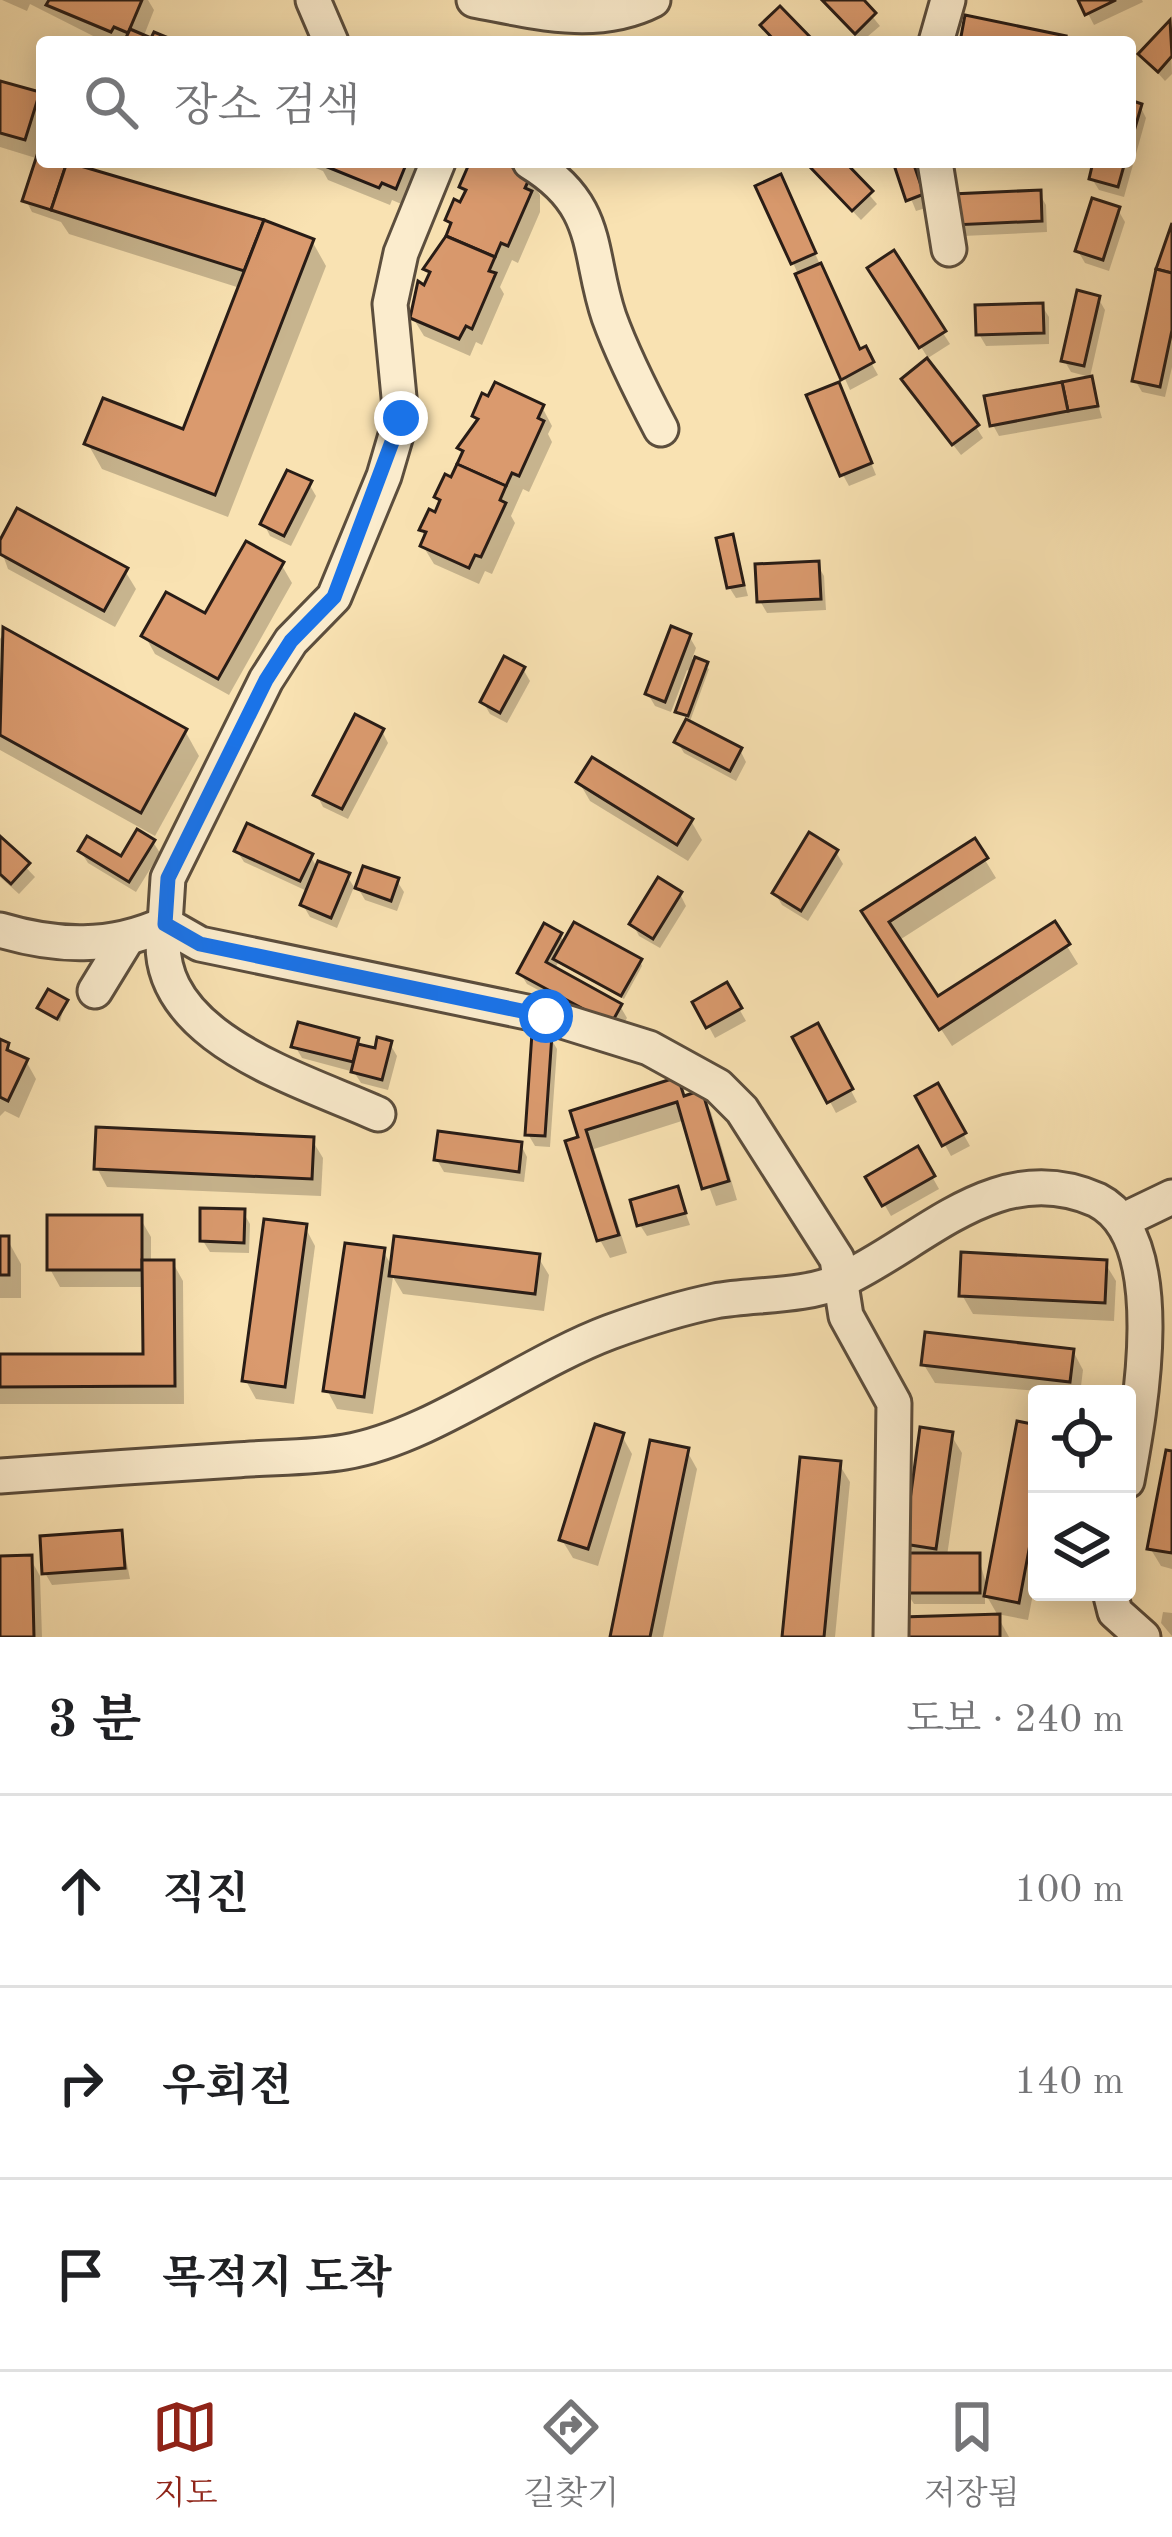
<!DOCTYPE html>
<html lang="ko">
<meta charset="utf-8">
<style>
body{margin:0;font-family:"Old Standard TT","Noto Serif KR",serif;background:#f2f2f2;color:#202124}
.controls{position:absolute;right:36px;bottom:36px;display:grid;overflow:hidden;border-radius:12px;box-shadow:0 6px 30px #0003}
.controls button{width:108px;height:108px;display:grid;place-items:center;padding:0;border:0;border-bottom:3px solid #e0e0e0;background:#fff;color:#202124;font:60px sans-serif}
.stop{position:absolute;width:36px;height:36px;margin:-27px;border:9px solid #1a73e8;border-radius:50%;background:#fff}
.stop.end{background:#1a73e8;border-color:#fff;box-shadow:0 3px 12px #0008}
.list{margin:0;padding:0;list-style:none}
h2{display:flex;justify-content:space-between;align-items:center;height:156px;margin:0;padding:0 48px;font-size:51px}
h2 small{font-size:39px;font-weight:400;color:#757577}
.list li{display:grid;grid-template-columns:78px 1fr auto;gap:36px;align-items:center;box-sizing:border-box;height:192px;padding:0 48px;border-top:3px solid #e0e0e0}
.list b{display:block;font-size:45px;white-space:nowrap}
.list em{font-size:39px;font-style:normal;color:#757577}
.icon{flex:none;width:66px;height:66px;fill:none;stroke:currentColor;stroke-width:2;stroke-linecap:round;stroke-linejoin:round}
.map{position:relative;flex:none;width:1172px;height:1637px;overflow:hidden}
.search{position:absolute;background:#fff;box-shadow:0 6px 30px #0003;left:36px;right:36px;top:36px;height:132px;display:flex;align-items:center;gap:30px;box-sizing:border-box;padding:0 42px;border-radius:12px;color:#757577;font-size:45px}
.sheet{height:732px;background:#fff}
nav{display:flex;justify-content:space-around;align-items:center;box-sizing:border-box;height:168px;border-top:3px solid #e0e0e0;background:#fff;font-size:33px;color:#757577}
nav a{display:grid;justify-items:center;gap:6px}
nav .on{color:#8f2418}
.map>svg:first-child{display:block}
.shadow{fill:#0003}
.building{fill:#da9a6e;stroke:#281c16;stroke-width:3}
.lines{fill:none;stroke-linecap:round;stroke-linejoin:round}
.minor-casing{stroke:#5c4e3d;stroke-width:39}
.minor{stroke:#fbeccd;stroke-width:33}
.route{stroke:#1a73e8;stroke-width:15}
</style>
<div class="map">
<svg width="1172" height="1637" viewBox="0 0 1172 1637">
<rect width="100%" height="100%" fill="#f9e2b2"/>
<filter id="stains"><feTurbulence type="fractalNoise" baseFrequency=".00167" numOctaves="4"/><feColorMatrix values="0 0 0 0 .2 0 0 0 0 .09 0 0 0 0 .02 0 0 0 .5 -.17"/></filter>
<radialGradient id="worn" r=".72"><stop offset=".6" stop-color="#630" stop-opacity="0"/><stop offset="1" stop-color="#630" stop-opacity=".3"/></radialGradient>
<g class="shadow">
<polygon points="2,0 148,0 154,10 143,38 153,42 105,42 30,4 27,11"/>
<polygon points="820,0 859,0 880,26 861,42"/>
<polygon points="1081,0 1142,0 1143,2 1094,25"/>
<polygon points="1170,24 1172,74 1165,81 1142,55"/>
<polygon points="0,83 38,95 42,102 37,151 42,162 71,162 312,241 326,266 228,517 102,469 88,444 184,432 240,288 69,234 61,222 32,212 26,200 39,159 0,147"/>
<polygon points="1130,104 1140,106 1146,118 1124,197 1099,190 1092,179 1096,162 1130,162"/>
<polygon points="301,162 419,162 422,167 406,206 392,200 390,205 328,180 323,171"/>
<polygon points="481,162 529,177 540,195 540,212 518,263 512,260 500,287 504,294 482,345 476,342 470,356 424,336 413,318 413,302 420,286 426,289 431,277 427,269 452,227 448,220 462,206 467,194 463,187"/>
<polygon points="806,162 841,162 877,204 861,220"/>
<polygon points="896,162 913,162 929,207 916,211"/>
<polygon points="759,187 786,190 860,352 864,350 878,375 850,390"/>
<polygon points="1039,193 1046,205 1047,232 963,236 956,224"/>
<polygon points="1118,210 1125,222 1109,271 1085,263 1078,251"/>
<polygon points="1172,232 1172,367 1165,397 1142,392 1135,380"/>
<polygon points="893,255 950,344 928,358 871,268"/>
<polygon points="1098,298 1105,310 1090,377 1071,372 1064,360"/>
<polygon points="1042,306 1049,317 1049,344 986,346 979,334"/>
<polygon points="1091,380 1102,418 999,436 993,425"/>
<polygon points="911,391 976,427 983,438 961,455"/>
<polygon points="844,397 876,475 849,486 843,475"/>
<polygon points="542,407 552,426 548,434 552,442 529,492 523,489 511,516 515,523 492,574 485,571 479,584 434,564 423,546 423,530 442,505 438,497 464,455 460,449 479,422 475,416"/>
<polygon points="309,484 316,496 291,546 270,536 264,524"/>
<polygon points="732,538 748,596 736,598 729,587"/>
<polygon points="0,547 125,571 136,589 115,627 8,569"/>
<polygon points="281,564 292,583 229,695 155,654 145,636 206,617"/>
<polygon points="817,564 824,576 826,610 767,613 760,601"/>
<polygon points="5,631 185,731 199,756 155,836 0,750 0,639"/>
<polygon points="689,636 696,648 692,659 709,669 689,724 740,750 746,762 736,781 684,753 677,741 689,719 678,711 693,672 687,670 671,712 655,706 648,694"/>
<polygon points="523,669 530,681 507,723 490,714 483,702"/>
<polygon points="382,731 388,743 348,819 323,807 317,795"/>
<polygon points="579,782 691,821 702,840 688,861 590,801"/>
<polygon points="0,840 35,877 19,894 0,877"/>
<polygon points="153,842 160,853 136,892 88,863 81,852 122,860"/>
<polygon points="974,842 996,878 898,941 937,1001 1054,925 1078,964 952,1046 876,930"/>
<polygon points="237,851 311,857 318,869 347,876 354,887 337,928 310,917 303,905 309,892 244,862"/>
<polygon points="836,852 843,864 808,921 782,905 775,893"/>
<polygon points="397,881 404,892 397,911 365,900 358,888"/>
<polygon points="680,894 686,906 660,948 639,936 633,924"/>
<polygon points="560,935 565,944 640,961 642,966 624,999 558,963 554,970 620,1006 627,1018 618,1033 527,984 520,973"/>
<polygon points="726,986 746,1021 715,1038 696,1003"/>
<polygon points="65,1002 60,1022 41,1008"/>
<polygon points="817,1027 857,1102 836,1113 796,1038"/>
<polygon points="550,1037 557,1049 550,1147 535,1146 528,1134"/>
<polygon points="357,1041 377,1052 390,1044 397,1056 388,1090 361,1083 354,1072 302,1058 295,1046"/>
<polygon points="0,1043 26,1061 36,1079 19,1118 5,1111 0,1116"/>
<polygon points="676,1081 686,1098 700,1094 711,1112 737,1200 716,1206 685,1120 594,1149 627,1253 610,1258 600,1240 574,1113"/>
<polygon points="937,1087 970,1146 951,1156 919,1098"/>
<polygon points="312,1140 323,1158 321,1196 107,1187 97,1168"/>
<polygon points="521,1145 527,1157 524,1182 444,1172 437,1160"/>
<polygon points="917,1150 939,1189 891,1216 869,1178"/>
<polygon points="677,1190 690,1225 647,1236 640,1225"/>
<polygon points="243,1212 250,1224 249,1253 210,1252 203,1241"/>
<polygon points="140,1218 151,1237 151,1263 173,1263 183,1281 184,1404 0,1404 0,1357 146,1357 145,1287 60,1287 50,1269"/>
<polygon points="305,1227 315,1246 294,1404 256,1399 246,1381"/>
<polygon points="0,1239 7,1239 21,1264 21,1298 0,1298"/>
<polygon points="383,1251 393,1268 538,1257 549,1275 544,1311 403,1294 393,1277 373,1414 337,1409 327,1390"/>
<polygon points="1105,1263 1116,1281 1114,1321 973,1314 962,1295"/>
<polygon points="1073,1351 1083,1370 1080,1394 935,1383 924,1365"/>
<polygon points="1037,1428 1037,1573 1028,1620 997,1614 985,1593 985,1604 914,1604 907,1593 915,1556 907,1543 951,1435 962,1453 947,1556 978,1556 988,1590"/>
<polygon points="622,1436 632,1454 598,1566 573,1558 562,1540"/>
<polygon points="687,1451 697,1469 663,1637 613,1637"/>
<polygon points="1172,1454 1172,1569 1161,1566 1150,1548"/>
<polygon points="839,1464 850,1482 835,1637 785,1637"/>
<polygon points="121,1533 130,1579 52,1585 45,1573"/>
<polygon points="30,1558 40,1576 42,1637 3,1637"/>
<polygon points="1163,1612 1172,1613 1172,1636 1161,1623"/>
<polygon points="998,1617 1009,1637 906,1637"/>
</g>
<g class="building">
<polygon points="49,0 142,0 128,33 114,27 111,32 46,5"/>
<polygon points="822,0 864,0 876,13 855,34"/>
<polygon points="1078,0 1116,0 1085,15"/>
<polygon points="780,6 815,42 776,42 760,25"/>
<polygon points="965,15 1066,36 1064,42 960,42"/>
<polygon points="1170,20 1172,56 1158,72 1138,54"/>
<polygon points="130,29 151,38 154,32 178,42 124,42"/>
<polygon points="0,81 40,92 25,140 0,133"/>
<polygon points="1130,100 1142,104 1130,145"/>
<polygon points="39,149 42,162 67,162 51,210 22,201"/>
<polygon points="67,162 264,220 244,271 51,210"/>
<polygon points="315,162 407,162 396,189 382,183 379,188"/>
<polygon points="478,162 501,162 531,175 525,188 532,191 508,246 501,243 495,257 446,236 451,223 445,220 454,199 460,202 466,190 459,187 469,164"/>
<polygon points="815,162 845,162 873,191 852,211 810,167"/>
<polygon points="893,162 913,162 924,194 906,201"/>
<polygon points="1093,162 1125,162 1118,187 1089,179"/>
<polygon points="781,174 816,253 791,264 755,186"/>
<polygon points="1041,190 1042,221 953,225 952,194"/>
<polygon points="1092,198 1120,207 1103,260 1075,251"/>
<polygon points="264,220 314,239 215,495 84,444 103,398 183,429"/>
<polygon points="1172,223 1172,273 1156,269"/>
<polygon points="446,236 495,257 489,271 496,273 472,329 466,326 459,339 410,318 418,281 424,285 430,272 423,269"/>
<polygon points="894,250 946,331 919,348 867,268"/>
<polygon points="821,263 860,349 866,346 874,362 841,380 795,274"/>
<polygon points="1156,269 1172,273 1172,330 1160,387 1132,381"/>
<polygon points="1077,290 1100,296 1084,366 1061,361"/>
<polygon points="1043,303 1044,333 976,335 975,305"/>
<polygon points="927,358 979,425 952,445 901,379"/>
<polygon points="1092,376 1098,406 1068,411 1062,382"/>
<polygon points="495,382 544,405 538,418 544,421 519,476 512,473 506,486 457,464 463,451 457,448 478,419 472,416 482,393 488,396"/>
<polygon points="839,382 872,463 840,476 806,395"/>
<polygon points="1062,382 1068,411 990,426 984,396"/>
<polygon points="457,464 506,486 500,500 506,503 481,557 475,555 469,568 420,546 426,532 419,530 429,509 435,512 440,500 434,497 445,474 451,477"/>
<polygon points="287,470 312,481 284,536 260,524"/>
<polygon points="17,508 128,568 104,611 0,554 0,540"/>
<polygon points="733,534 744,585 727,588 716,538"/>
<polygon points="246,541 284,562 218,679 141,636 166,592 205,613"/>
<polygon points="819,561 821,599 757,602 755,564"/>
<polygon points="671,626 691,634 665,702 645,694"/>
<polygon points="3,627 187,729 141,813 0,735"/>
<polygon points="504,656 525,667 500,713 480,702"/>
<polygon points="695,657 708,662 688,716 675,712"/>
<polygon points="355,714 384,729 342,809 313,795"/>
<polygon points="686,719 742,748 730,771 674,742"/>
<polygon points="592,757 693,819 677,845 576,782"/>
<polygon points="247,823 313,854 300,881 234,851"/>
<polygon points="137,829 155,840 129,882 78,851 87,836 121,856"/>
<polygon points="809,832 838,850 801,911 772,893"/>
<polygon points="0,836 30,863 11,884 0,874"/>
<polygon points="975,838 988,858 889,922 938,996 1055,921 1070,944 939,1030 861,911"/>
<polygon points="318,861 350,873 331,918 300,905"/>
<polygon points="363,866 399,878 391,901 355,888"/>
<polygon points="658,877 682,892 653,939 629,924"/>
<polygon points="574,922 642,959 621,996 553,959"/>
<polygon points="544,923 562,933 546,962 622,1004 611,1024 517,973"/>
<polygon points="727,982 742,1008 706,1028 692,1002"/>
<polygon points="48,989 68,1000 57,1019 37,1008"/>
<polygon points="298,1022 359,1038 353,1062 291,1047"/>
<polygon points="818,1023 853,1089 827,1103 792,1037"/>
<polygon points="532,1033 552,1034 545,1136 525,1135"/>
<polygon points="377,1037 392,1041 382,1080 351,1072 358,1044 375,1048"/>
<polygon points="0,1039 9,1043 7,1050 28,1059 8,1101 0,1097"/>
<polygon points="678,1077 684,1096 702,1090 729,1181 702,1189 677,1102 586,1130 619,1235 597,1241 565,1141 578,1137 570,1111"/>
<polygon points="938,1083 966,1133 942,1146 915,1096"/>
<polygon points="96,1127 314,1137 312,1179 94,1169"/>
<polygon points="438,1131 522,1142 519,1172 434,1160"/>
<polygon points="918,1146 935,1176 882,1206 865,1177"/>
<polygon points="678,1186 686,1213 637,1226 630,1200"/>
<polygon points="200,1208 245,1209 244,1243 200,1241"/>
<rect x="47" y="1215" width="95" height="55"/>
<polygon points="264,1219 307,1224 285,1387 242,1381"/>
<rect x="0" y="1236" width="9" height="39"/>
<polygon points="394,1236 540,1254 535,1294 389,1276"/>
<polygon points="345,1243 385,1248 364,1397 323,1391"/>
<polygon points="961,1252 1107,1260 1105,1303 959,1296"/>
<polygon points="142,1260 174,1260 175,1386 0,1387 0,1354 143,1354"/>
<polygon points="925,1332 1074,1349 1070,1382 921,1365"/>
<polygon points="1017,1421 1037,1425 1037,1507 1019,1603 984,1596"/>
<polygon points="595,1424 624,1433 588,1549 559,1540"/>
<polygon points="920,1427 953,1432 936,1549 904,1544"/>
<polygon points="650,1440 689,1448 650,1637 610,1637"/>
<polygon points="1166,1450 1172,1451 1172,1553 1147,1549"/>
<polygon points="800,1457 841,1461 824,1637 782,1637"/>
<polygon points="122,1530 125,1568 42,1574 40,1536"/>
<rect x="904" y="1553" width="76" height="40"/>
<polygon points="32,1555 34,1637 0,1637 0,1556"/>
<polygon points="1000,1614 1000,1637 903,1637 902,1617"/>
</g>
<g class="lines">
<defs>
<g id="minor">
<polyline points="313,0 331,42"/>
<path d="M474,0C533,11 596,29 653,0"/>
<polyline points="936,42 948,0"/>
<polyline points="438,162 401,253 390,304 401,418 384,476 334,597 291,641 266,680 168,878 165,924 200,944 546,1016 649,1048 718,1086 742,1110 837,1259 846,1316 894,1403 891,1637"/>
<path d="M530,162C602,206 587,252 609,317C623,356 642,393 661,429"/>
<polyline points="935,162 949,249"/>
<path d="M165,924C144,1035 298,1078 378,1114"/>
<path d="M0,930C57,947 111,949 165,924"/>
<polyline points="95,991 125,942"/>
<polyline points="1124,1220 1172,1197"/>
<path d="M0,1476C79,1470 157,1465 236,1460C272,1457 310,1458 345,1452C430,1438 527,1363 610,1332C643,1320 680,1308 715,1301C753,1294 805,1297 840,1281C922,1244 997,1155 1097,1200C1172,1238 1140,1411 1127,1481"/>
<polyline points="1110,1592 1115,1612 1143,1637"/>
</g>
</defs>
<use href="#minor" class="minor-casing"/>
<use href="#minor" class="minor"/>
</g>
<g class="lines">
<polyline class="route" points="401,418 334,597 291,641 266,680 168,878 165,924 200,944 546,1016"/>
</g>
<rect width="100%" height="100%" filter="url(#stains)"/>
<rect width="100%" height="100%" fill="url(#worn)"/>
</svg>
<div class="controls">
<button><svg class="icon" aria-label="locate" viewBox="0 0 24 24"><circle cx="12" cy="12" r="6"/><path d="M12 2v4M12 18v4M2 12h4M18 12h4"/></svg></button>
<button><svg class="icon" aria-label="layers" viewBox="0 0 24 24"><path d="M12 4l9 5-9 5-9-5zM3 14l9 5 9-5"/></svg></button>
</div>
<div class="stop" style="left:546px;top:1016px"></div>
<div class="stop end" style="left:401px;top:418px"></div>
<div class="search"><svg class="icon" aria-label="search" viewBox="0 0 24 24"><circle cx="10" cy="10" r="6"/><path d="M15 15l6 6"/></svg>장소 검색</div>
</div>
<section class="sheet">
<h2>3 분<small>도보 · 240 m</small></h2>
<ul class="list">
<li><svg class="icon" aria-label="ahead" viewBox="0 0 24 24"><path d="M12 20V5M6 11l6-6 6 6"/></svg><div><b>직진</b></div><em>100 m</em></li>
<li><svg class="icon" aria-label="right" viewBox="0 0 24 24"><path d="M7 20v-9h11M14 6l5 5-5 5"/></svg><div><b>우회전</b></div><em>140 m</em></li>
<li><svg class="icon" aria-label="arrive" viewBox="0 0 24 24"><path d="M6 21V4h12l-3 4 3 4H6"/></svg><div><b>목적지 도착</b></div></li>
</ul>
</section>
<nav>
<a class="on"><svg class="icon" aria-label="map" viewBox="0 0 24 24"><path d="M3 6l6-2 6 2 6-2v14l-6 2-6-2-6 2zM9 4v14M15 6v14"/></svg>지도</a>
<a><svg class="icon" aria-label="directions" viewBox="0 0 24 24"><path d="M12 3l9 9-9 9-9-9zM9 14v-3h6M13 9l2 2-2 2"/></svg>길찾기</a>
<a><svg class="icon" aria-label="saved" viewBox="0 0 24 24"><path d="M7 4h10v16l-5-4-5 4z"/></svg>저장됨</a>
</nav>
